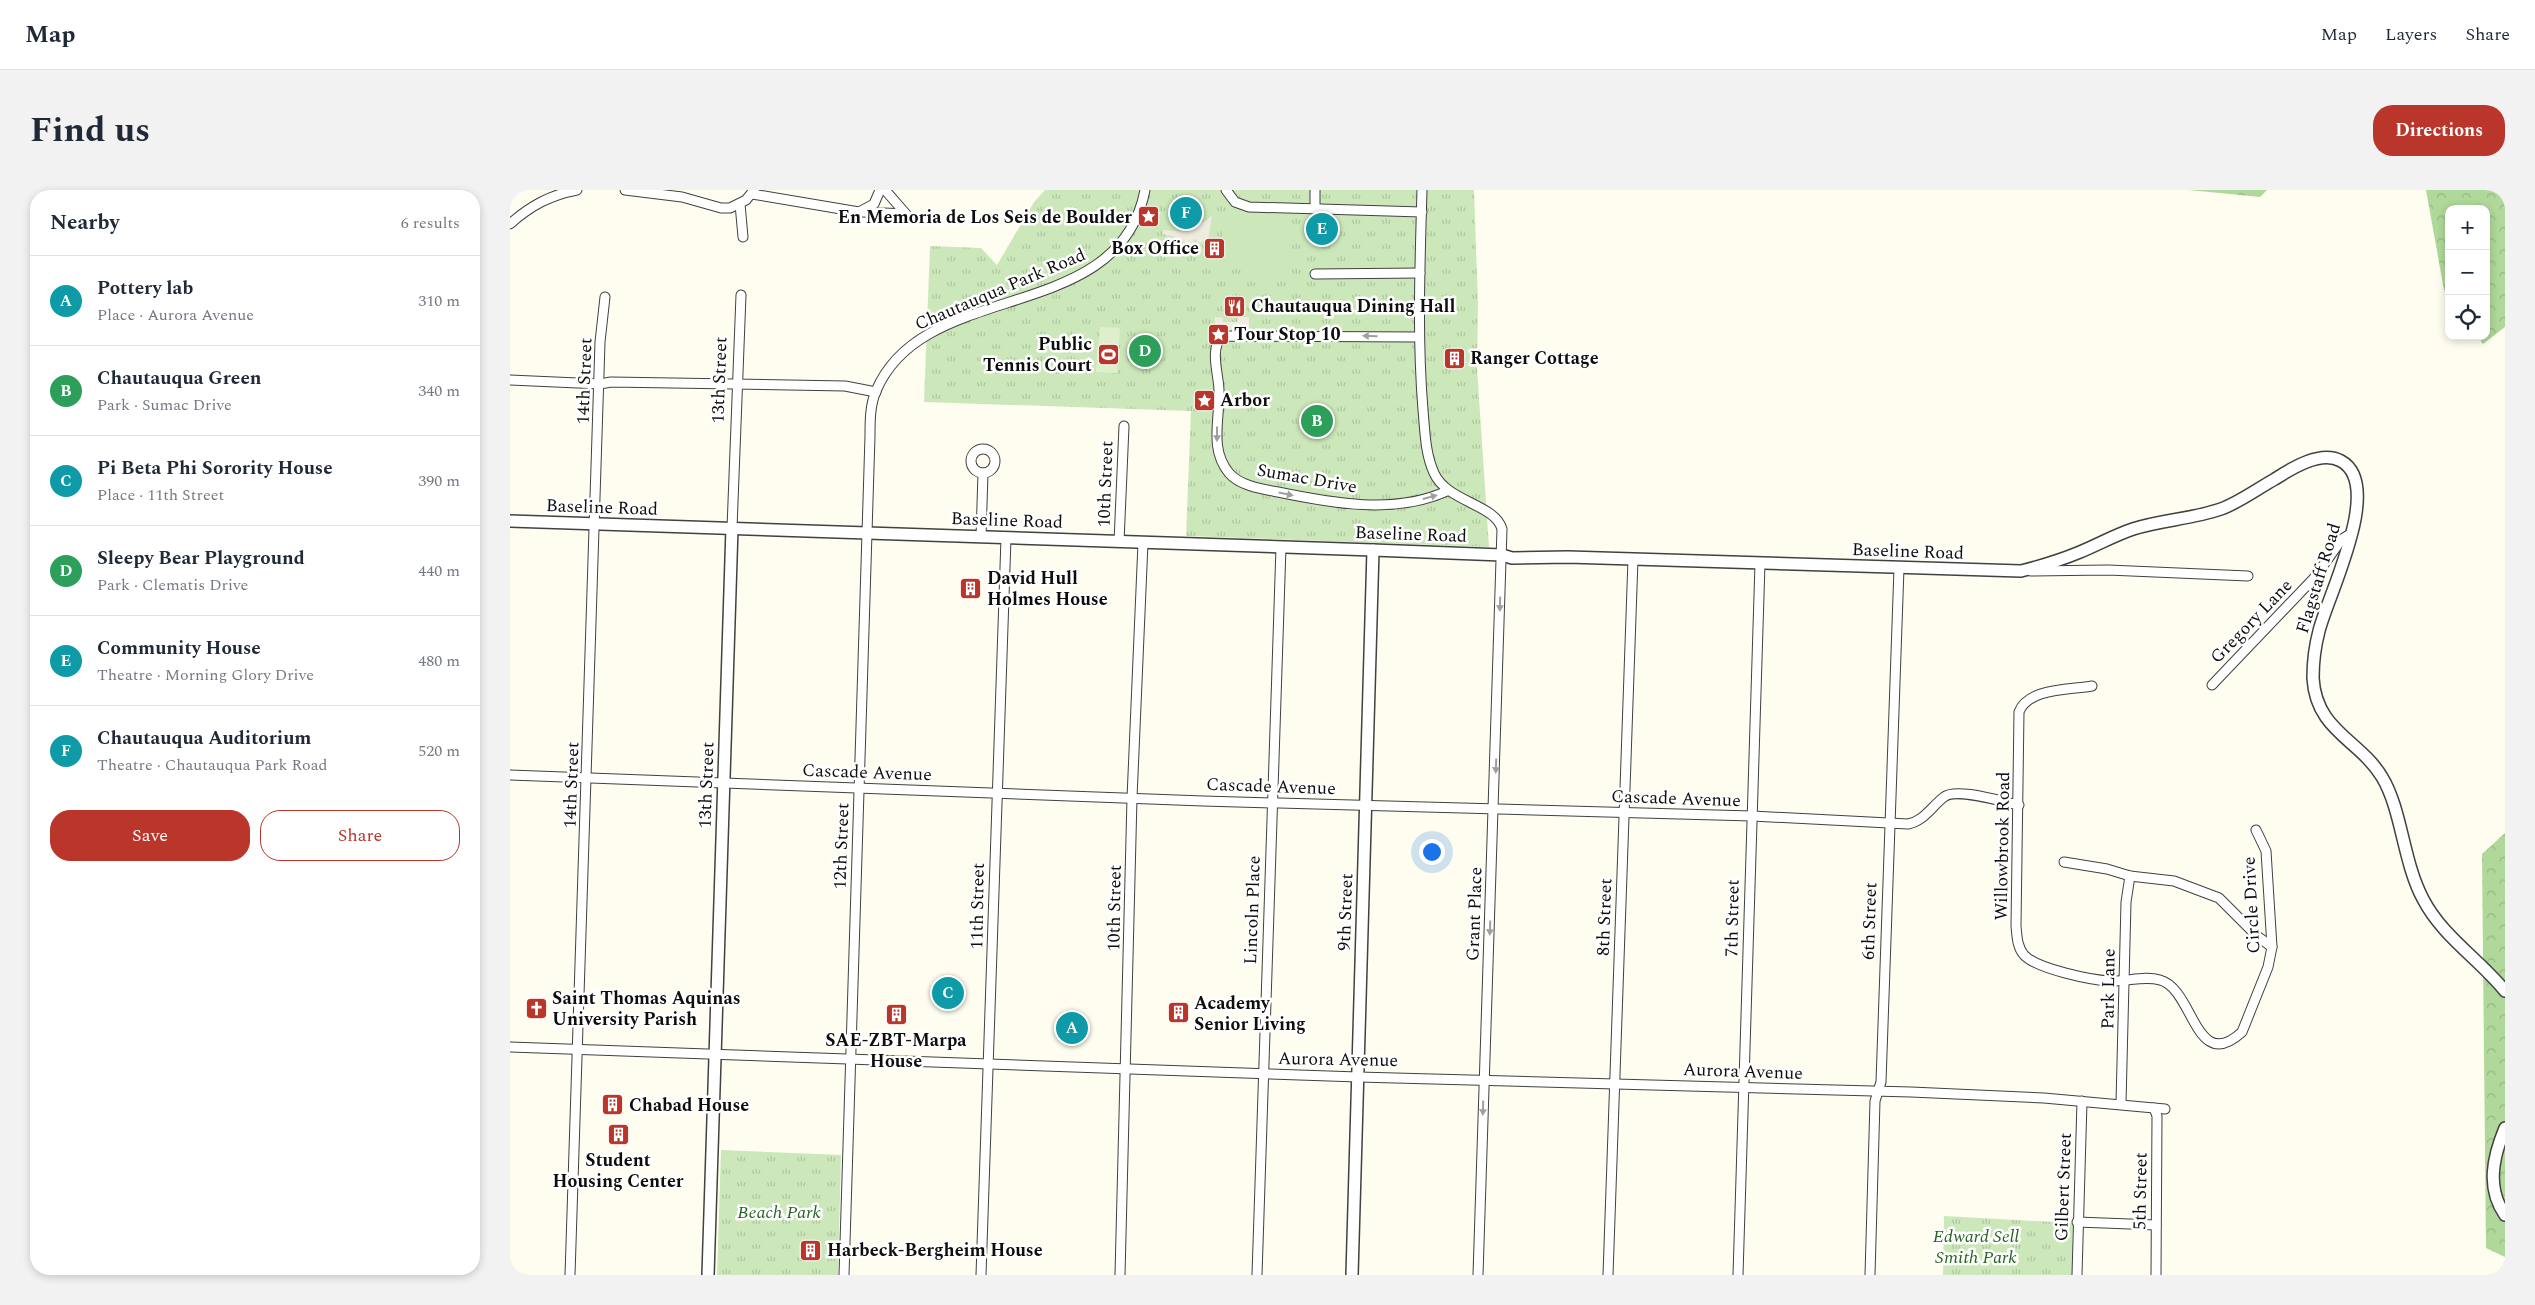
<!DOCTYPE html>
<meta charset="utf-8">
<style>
body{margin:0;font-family:Spectral,serif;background:#f2f2f3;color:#1f2937}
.controls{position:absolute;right:15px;top:15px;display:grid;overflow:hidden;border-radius:10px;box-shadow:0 2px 8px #0003}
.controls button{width:45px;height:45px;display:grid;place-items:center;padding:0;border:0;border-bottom:1px solid #e0e1e3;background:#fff;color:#1f2937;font:25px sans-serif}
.you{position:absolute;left:921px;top:661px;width:18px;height:18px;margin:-12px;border:4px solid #fff;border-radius:50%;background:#1a73e8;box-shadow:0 0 0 8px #1a73e833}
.badge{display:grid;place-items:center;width:32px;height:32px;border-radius:50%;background:#ba352a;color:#fff;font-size:16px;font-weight:700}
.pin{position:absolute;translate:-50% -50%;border:2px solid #fff;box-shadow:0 1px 5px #0006}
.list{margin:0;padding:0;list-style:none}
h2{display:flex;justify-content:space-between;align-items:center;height:65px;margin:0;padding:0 20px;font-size:21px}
h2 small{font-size:16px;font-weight:400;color:#747a83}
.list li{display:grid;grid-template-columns:32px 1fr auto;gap:15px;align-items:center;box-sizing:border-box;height:90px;padding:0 20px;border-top:1px solid #e0e1e3}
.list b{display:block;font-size:19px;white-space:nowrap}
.list p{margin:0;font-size:16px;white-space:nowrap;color:#747a83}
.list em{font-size:16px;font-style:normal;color:#747a83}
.actions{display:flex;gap:10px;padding:15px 20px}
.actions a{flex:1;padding:11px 0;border:1px solid #ba352a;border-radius:20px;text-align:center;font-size:18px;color:#ba352a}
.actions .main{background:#ba352a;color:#fff}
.icon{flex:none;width:28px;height:28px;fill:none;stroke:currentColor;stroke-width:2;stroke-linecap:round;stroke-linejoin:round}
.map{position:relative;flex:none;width:1995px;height:1085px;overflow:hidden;border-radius:20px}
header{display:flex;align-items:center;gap:30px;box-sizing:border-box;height:70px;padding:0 25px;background:#fff;border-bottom:1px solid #e0e1e3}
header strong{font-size:24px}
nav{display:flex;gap:28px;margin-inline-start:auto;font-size:18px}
.intro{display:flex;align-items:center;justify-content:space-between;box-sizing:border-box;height:120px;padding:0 30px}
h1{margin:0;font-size:35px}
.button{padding:12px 22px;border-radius:20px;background:#ba352a;color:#fff;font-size:18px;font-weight:700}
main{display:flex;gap:30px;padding:0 30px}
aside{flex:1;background:#fff;border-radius:20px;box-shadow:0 2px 8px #0003}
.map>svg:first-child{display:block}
.grass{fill:url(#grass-tufts)}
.forest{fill:url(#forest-crowns)}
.garden{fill:#cce8ba}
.pitch{fill:#dfefcc}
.plaza{fill:#efecdf}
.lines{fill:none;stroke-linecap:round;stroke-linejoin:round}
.minor-casing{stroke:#414141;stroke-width:11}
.tertiary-casing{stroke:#414141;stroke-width:14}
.minor{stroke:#fff;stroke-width:9}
.tertiary{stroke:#fff;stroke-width:11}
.oneway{fill:#9f9f9f}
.labels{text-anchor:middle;stroke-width:5;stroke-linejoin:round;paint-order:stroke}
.poi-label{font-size:18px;font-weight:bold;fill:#0e0e0e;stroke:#fff;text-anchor:start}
.street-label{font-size:18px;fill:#0e0e0e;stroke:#fff}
.park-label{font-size:18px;font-style:italic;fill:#266420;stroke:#fff}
</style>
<header>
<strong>Map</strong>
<nav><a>Map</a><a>Layers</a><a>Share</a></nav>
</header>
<div class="intro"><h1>Find us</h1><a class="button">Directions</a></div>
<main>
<aside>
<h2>Nearby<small>6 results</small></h2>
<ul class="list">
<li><span class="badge" style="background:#0f9aa8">A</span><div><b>Pottery lab</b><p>Place · Aurora Avenue</p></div><em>310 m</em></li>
<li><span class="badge" style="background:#2e9e5b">B</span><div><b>Chautauqua Green</b><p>Park · Sumac Drive</p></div><em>340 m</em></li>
<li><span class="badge" style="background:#0f9aa8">C</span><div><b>Pi Beta Phi Sorority House</b><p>Place · 11th Street</p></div><em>390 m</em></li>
<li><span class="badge" style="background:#2e9e5b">D</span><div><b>Sleepy Bear Playground</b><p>Park · Clematis Drive</p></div><em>440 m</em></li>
<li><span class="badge" style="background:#0f9aa8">E</span><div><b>Community House</b><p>Theatre · Morning Glory Drive</p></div><em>480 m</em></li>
<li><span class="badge" style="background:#0f9aa8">F</span><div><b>Chautauqua Auditorium</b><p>Theatre · Chautauqua Park Road</p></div><em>520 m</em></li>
</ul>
<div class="actions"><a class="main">Save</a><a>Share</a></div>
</aside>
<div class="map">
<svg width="1995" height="1085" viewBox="0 0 1995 1085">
<defs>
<pattern id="grass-tufts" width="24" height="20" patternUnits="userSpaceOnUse" patternTransform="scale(1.25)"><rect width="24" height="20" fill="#cce8ba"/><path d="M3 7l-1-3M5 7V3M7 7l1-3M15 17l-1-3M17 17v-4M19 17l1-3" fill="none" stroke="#aec69f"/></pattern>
<pattern id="forest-crowns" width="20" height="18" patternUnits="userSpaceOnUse" patternTransform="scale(1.25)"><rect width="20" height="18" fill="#afd89a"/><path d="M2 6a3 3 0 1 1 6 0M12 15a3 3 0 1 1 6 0" fill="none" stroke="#95b884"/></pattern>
</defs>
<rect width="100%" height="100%" fill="#fefdf0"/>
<g class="grass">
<polygon points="535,0 964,0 968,114 967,178 979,357 676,346 681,221 414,212 420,56 471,58 487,75 524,12"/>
<polygon points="211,960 331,965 328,1085 207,1085"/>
<polygon points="1434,1026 1563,1033 1562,1085 1433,1085"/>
</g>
<g class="forest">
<polygon points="1679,0 1757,0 1750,7"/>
<polygon points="1916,0 1995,0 1995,137 1973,154 1968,146 1976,146 1976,19 1939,19 1939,106 1934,100"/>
<polygon points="1995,643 1995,1067 1976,1058 1972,664"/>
</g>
<path class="garden" d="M718,20L779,23L778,46H782C782,61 781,74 780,89L705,75C712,60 710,44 720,32Z"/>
<polygon class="pitch" points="590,137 610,138 607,183 586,182"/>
<g class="plaza">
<polygon points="702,26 698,50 687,53 686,49 683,50 684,54 678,56 671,48 653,44 653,40 678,42"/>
<polygon points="705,127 713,128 713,132 727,132 728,127 739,127 739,138 716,140 711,135 705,134"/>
</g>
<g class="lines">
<defs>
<g id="minor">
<polyline points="115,0 172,7 211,18 220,18 236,10 244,0"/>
<polyline points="716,0 725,12 739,17 912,22"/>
<path d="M912,0C910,73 907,147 913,220C915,241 915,263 924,283C937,312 985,314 992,339L968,1085"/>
<polyline points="242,4 349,22 364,14 370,0"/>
<polyline points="230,14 233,47"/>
<polyline points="805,19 805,0"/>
<polyline points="352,22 396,24 375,0"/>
<path d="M0,34C20,16 40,5 67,0"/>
<polyline points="805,84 910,83"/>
<path d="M909,147L712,146C699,159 709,185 709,201C710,229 699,259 719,283C730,296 752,299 768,302C821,313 885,325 937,301"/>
<polyline points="0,190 90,194 101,192 335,196 366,202"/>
<circle cx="473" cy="271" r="12"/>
<polyline points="222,338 231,105"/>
<polyline points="471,347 473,283"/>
<polyline points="609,352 614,236"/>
<polyline points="1521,381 1598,380 1738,386"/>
<polyline points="1702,495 1805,387 1832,349 1842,343"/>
<path d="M1582,496C1559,500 1518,498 1509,522L1506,736C1507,746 1507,757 1514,765C1527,779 1581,790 1600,791C1617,792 1634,785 1650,790C1684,799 1685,885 1732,842L1758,777L1762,757L1756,661L1746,640"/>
<path d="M0,585L693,611L1242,626L1398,634C1414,631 1421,617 1434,607C1446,597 1493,612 1509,615"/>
<polyline points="1554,672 1597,679 1620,686 1664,691 1709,708 1747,746 1762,757"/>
<polyline points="0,857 848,887 1401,902 1534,908 1655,919"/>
<polyline points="1611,913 1616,712 1620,686"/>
<polyline points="1644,918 1647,926 1646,1085"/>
<polyline points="1567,1032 1646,1035"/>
<polyline points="60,1085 90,152 95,107"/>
<path d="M334,1085L360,246C360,231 360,215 366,201C414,87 609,137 635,0"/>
<polyline points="471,1085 496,348"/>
<polyline points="610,1085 622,608 633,353"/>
<polyline points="747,1085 771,357"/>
<polyline points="1098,1085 1123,369"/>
<polyline points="1228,1085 1250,373"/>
<polyline points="1360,1085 1365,911 1371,892 1389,378"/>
<polyline points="1567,1085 1572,911"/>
</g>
<g id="tertiary">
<path d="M0,331L863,360L992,365L1002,368L1058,367L1511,381C1531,376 1551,370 1570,362C1587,355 1605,345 1623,339C1651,330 1682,329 1711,319C1730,312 1747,299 1765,289C1782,278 1811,260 1831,271C1875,295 1817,407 1809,441C1805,456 1803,472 1803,488C1806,541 1849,549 1872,587C1892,620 1893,672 1913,709C1932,746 1969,769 1995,801"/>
<path d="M1995,938C1983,967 1976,998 1995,1025"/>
<polyline points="198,1085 222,338"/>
<polyline points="842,1085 863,360"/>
</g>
</defs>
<use href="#minor" class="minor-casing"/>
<use href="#tertiary" class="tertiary-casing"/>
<use href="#minor" class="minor"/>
<use href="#tertiary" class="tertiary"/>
</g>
<defs><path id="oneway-solid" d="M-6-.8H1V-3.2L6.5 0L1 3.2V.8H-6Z" transform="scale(1.25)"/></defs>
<g class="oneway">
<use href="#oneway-solid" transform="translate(860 146) rotate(-179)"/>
<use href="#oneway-solid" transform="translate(707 244) rotate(90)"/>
<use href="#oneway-solid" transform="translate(776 304) rotate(12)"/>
<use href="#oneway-solid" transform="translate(920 307) rotate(-15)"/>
<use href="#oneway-solid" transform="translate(990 414) rotate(92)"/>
<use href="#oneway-solid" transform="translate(986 576) rotate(92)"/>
<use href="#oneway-solid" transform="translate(980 738) rotate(92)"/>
<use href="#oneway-solid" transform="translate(973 918) rotate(92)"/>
</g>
<defs>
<symbol id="sight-square" viewBox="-11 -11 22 22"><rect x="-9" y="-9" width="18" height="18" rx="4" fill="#ba352a" stroke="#fff"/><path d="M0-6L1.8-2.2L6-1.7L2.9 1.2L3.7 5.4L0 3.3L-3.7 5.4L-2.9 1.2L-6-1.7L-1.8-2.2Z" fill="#fff"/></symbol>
<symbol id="building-square" viewBox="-11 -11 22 22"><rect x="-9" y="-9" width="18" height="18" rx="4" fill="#ba352a" stroke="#fff"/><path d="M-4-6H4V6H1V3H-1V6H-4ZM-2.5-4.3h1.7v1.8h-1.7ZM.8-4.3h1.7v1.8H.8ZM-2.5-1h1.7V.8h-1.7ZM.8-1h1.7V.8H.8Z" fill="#fff"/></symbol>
<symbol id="restaurant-square" viewBox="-11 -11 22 22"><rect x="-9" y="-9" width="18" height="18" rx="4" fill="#ba352a" stroke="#fff"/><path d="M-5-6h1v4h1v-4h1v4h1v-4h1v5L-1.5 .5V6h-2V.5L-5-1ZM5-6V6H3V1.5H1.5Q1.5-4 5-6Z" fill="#fff"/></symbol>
<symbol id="stadium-square" viewBox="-11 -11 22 22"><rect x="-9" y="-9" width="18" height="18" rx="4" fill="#ba352a" stroke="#fff"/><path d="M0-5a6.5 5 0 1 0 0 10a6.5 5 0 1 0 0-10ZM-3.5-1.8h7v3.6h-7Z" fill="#fff"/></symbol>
<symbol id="church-square" viewBox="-11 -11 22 22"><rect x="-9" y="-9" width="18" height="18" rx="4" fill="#ba352a" stroke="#fff"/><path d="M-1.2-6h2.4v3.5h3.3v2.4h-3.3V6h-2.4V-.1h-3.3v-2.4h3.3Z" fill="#fff"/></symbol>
</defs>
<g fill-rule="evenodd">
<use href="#sight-square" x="626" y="14" width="25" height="25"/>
<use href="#building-square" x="692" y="46" width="25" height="25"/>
<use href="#restaurant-square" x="712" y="104" width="25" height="25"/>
<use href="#sight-square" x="696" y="132" width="25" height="25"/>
<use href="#stadium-square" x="586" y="152" width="25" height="25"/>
<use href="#building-square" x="932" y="156" width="25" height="25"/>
<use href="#sight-square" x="682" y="198" width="25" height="25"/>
<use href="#building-square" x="448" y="386" width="25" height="25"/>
<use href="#church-square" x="14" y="806" width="25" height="25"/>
<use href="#building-square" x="656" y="810" width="25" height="25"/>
<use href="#building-square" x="374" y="812" width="25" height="25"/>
<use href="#building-square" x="90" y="902" width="25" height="25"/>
<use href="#building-square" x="96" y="932" width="25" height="25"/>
<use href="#building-square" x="288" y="1048" width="25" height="25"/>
</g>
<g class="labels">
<g class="poi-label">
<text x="622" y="33" text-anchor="end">En Memoria de Los Seis de Boulder</text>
<text x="689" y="64" text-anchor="end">Box Office</text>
<text x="741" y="122">Chautauqua Dining Hall</text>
<text x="724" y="150">Tour Stop 10</text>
<text x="582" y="160" text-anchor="end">Public<tspan x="582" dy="21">Tennis Court</tspan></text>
<text x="960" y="174">Ranger Cottage</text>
<text x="710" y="216">Arbor</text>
<text x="477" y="394">David Hull<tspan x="477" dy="21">Holmes House</tspan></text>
<text x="42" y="814">Saint Thomas Aquinas<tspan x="42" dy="21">University Parish</tspan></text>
<text x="684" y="819">Academy<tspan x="684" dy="21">Senior Living</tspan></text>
<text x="386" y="856" text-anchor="middle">SAE-ZBT-Marpa<tspan x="386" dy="21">House</tspan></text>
<text x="119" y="921">Chabad House</text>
<text x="108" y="976" text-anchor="middle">Student<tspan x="108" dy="21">Housing Center</tspan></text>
<text x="317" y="1066">Harbeck-Bergheim House</text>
</g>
<g class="street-label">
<text transform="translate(490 99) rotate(-23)" y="6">Chautauqua Park Road</text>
<text transform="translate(209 190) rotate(-88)" y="6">13th Street</text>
<text transform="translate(74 191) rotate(-88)" y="6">14th Street</text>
<text transform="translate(797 288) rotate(10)" y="6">Sumac Drive</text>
<text transform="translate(595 294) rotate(-88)" y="6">10th Street</text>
<text transform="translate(92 317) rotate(2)" y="6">Baseline Road</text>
<text transform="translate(497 330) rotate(2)" y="6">Baseline Road</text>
<text transform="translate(901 344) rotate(2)" y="6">Baseline Road</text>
<text transform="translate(1398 361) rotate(2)" y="6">Baseline Road</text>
<text transform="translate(1808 388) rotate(-73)" y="6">Flagstaff Road</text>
<text transform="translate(1741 431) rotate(-46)" y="6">Gregory Lane</text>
<text transform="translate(357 582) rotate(2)" y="6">Cascade Avenue</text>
<text transform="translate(61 595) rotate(-88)" y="6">14th Street</text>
<text transform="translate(196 595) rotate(-88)" y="6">13th Street</text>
<text transform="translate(761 596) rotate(2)" y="6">Cascade Avenue</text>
<text transform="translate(1166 608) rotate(2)" y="6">Cascade Avenue</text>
<text transform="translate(331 656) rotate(-88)" y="6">12th Street</text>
<text transform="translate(1492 656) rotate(-89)" y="6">Willowbrook Road</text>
<text transform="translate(1741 715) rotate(-93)" y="6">Circle Drive</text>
<text transform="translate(467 716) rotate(-89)" y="6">11th Street</text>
<text transform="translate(604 718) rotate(-89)" y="6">10th Street</text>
<text transform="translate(742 720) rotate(-88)" y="6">Lincoln Place</text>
<text transform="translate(835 722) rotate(-88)" y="6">9th Street</text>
<text transform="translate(964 724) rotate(-88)" y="6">Grant Place</text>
<text transform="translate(1094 727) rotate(-88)" y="6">8th Street</text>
<text transform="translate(1222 728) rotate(-89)" y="6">7th Street</text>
<text transform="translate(1359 731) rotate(-88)" y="6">6th Street</text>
<text transform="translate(1598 799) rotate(-89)" y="6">Park Lane</text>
<text transform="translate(828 869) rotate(1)" y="6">Aurora Avenue</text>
<text transform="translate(1233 881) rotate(2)" y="6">Aurora Avenue</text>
<text transform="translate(1553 997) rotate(-88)" y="6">Gilbert Street</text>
<text transform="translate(1630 1001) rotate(-89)" y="6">5th Street</text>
</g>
<g class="park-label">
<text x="269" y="1028">Beach Park</text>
<text x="1466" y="1052">Edward Sell<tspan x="1466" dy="21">Smith Park</tspan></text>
</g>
</g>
</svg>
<div class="controls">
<button>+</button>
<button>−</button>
<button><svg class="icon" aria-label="locate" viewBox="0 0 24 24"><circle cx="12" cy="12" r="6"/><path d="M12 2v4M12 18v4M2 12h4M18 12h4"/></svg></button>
</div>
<div class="you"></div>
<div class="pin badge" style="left:562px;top:838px;background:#0f9aa8">A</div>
<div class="pin badge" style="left:807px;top:231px;background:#2e9e5b">B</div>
<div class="pin badge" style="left:438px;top:803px;background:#0f9aa8">C</div>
<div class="pin badge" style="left:635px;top:161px;background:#2e9e5b">D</div>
<div class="pin badge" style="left:812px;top:39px;background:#0f9aa8">E</div>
<div class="pin badge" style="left:676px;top:23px;background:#0f9aa8">F</div>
</div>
</main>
